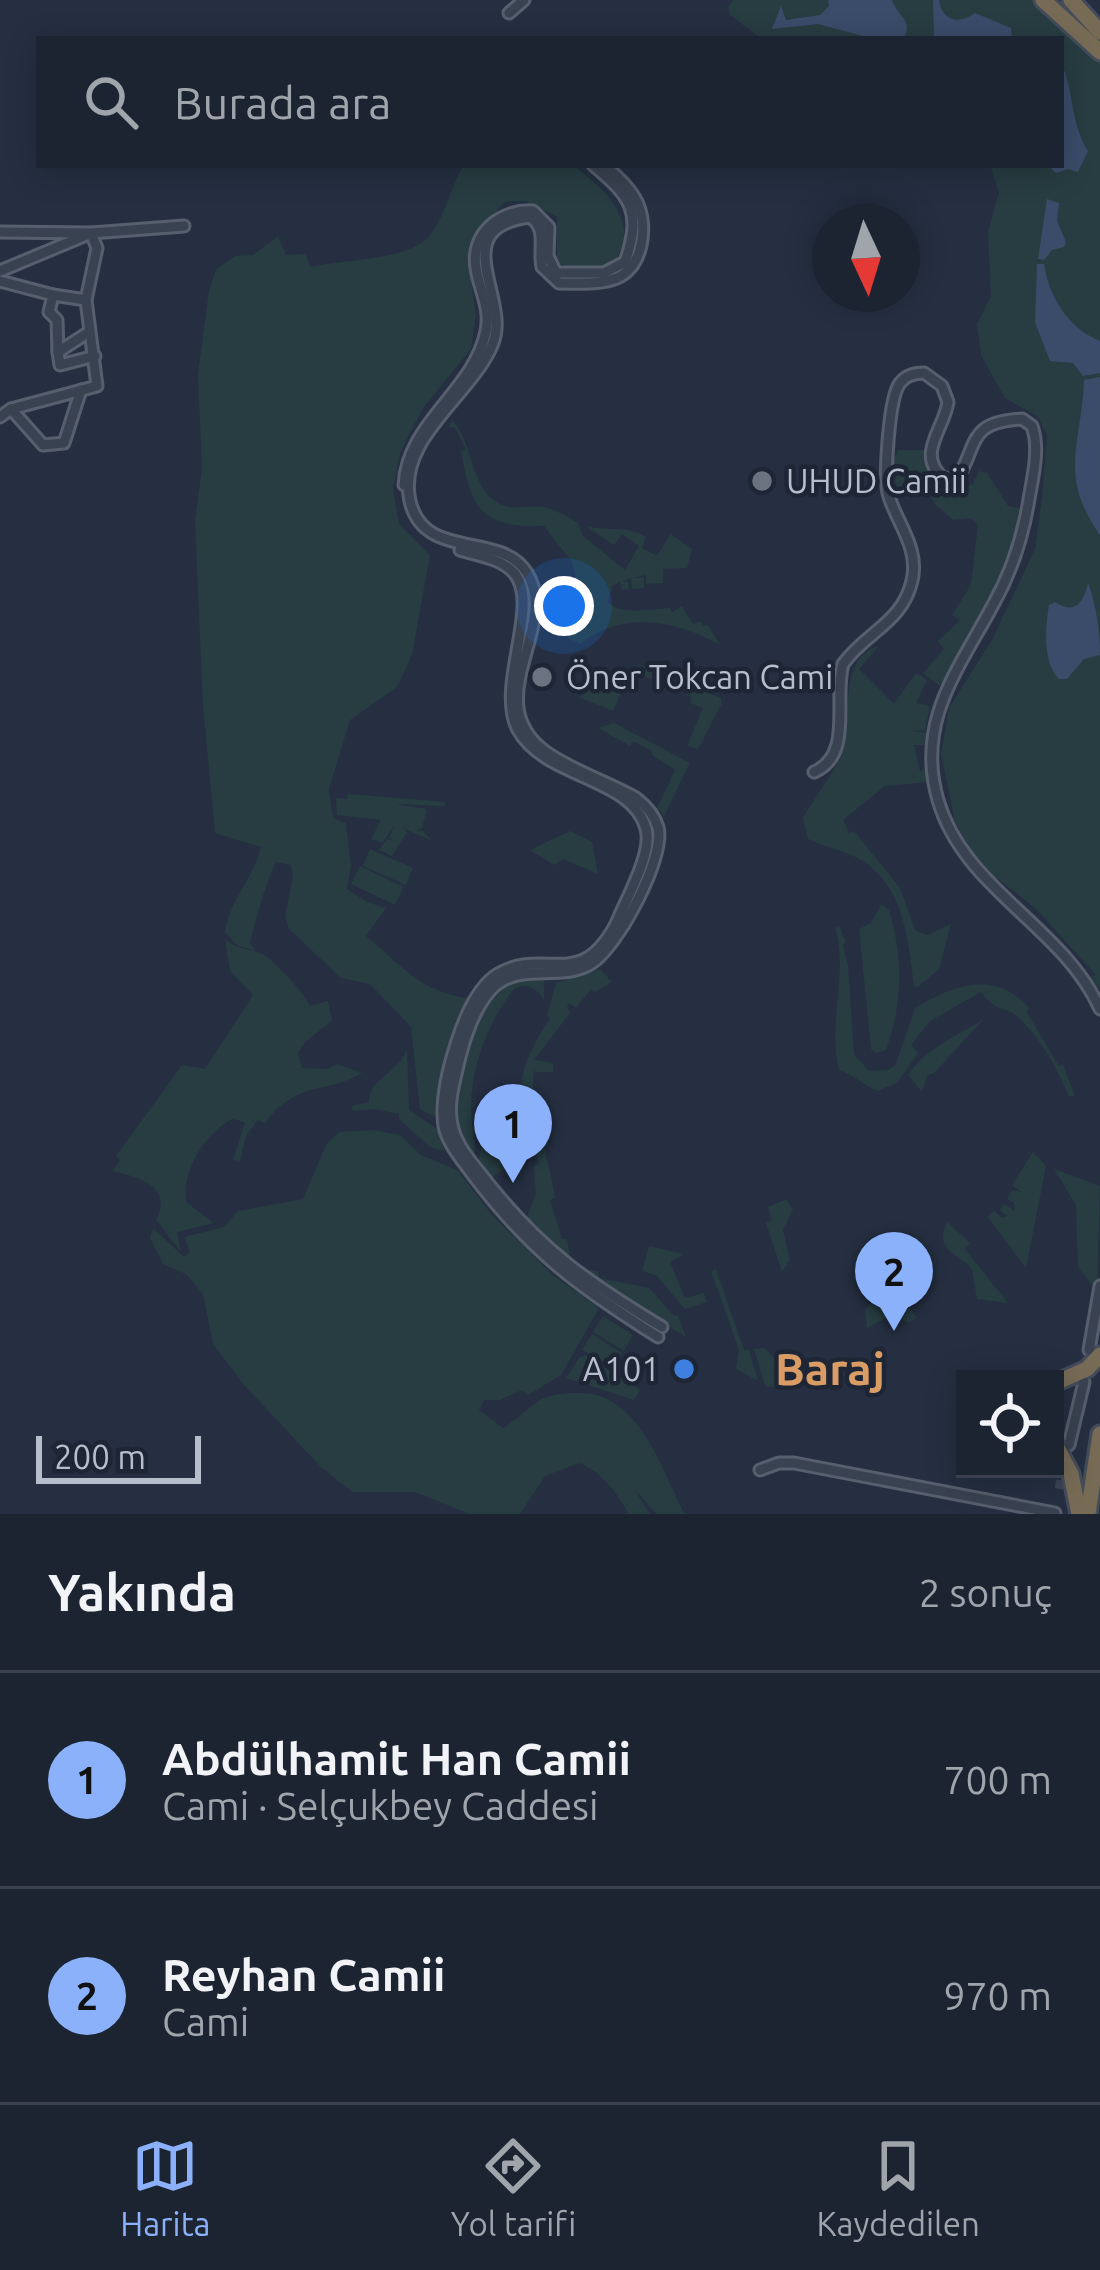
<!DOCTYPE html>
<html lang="tr">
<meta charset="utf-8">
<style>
body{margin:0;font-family:Ubuntu,sans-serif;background:#292f3d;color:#f1f3f6}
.controls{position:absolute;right:36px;bottom:36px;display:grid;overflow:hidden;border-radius:0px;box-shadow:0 6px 30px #0003}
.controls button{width:108px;height:108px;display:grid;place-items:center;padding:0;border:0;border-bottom:3px solid #3a404d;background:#1c2331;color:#f1f3f6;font:60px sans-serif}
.compass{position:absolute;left:812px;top:204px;width:108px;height:108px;border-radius:50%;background:#1c2331;box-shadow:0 6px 30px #0003;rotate:176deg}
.scale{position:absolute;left:36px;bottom:30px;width:165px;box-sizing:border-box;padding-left:12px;border:6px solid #b6bdcb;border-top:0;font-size:33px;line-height:42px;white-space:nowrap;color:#b6bdcb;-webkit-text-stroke:9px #1e2636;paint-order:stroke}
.you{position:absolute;left:564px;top:606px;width:42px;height:42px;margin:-30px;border:9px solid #fff;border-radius:50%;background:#1a73e8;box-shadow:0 0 0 18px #1a73e833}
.badge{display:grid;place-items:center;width:78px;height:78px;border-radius:50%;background:#8bb1fa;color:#111;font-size:39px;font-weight:700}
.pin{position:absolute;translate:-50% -99px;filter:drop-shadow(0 3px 6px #0008)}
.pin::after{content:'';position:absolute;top:63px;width:42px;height:36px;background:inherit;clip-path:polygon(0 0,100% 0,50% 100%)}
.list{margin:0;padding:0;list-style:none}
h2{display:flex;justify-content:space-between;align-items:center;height:156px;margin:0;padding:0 48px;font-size:51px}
h2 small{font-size:39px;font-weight:400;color:#a0a4ab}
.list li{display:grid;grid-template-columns:78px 1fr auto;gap:36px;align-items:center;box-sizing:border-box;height:216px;padding:0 48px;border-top:3px solid #3a404d}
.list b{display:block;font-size:45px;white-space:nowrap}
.list p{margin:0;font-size:39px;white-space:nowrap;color:#a0a4ab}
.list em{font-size:39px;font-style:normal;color:#a0a4ab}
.icon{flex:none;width:66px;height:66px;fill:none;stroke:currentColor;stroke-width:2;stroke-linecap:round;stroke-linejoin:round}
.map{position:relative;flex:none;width:1100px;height:1514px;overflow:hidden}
.search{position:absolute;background:#1c2331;box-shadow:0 6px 30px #0003;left:36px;right:36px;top:36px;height:132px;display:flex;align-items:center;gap:30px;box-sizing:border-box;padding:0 42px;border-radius:0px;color:#a0a4ab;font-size:45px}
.sheet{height:588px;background:#1c2331}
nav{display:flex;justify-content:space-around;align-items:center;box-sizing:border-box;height:168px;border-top:3px solid #3a404d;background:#1c2331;font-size:33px;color:#a0a4ab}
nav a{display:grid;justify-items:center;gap:6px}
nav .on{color:#8bb1fa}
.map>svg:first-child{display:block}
.green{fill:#273d42}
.water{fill:#3a4c6a}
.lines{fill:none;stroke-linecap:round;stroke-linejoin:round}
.minor-tunnel{stroke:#3b4456;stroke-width:9;stroke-dasharray:9 4.5;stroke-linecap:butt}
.minor-casing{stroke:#575f6e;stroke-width:15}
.highway-casing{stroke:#444c5b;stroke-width:21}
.minor{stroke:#394250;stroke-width:9}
.highway{stroke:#776b56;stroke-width:15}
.worship-dot{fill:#6b7280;stroke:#1e2636;stroke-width:4.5}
.shop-dot{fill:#3f7fe0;stroke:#1e2636;stroke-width:4.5}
.labels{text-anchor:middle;stroke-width:9;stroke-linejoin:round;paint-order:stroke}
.poi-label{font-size:33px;fill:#b6bdcb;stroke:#1e2636;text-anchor:start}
.district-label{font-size:45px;font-weight:bold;fill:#d89c64;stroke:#1e2636}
</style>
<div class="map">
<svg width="1100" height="1514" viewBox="0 0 1100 1514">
<rect width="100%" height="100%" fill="#252f41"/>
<g class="green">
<polygon points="733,0 1037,0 1100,60 1100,989 1089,977 1096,975 1035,908 993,875 971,851 955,821 941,754 949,708 992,640 1035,549 1042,497 1047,435 1037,416 1005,398 981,355 977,324 991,296 988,232 999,192 990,165 1061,165 1061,39 762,39 730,15 728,7"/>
<path d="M464,165H573C606,191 644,222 612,265C593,267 574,271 557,262V217L526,201L505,202L476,234L471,280L476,315L471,349L423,408L400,453L393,489L399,524L430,555L412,655L397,687L350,720L329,789L333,818L346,823L351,866L347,889L367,902L386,908L366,936C400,964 423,994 469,998C447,1037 435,1075 440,1120L420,1109L411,1027L370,984L341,978L289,929L285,916L293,877L291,865L276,862C264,888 257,916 250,942L255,951L237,945L225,932C230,899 253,879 261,847L215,833L203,705L195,522L202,468L198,374L209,291L216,269L235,256L253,255L278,236L286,255L305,254L311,267C344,259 410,261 430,235C446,215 450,187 464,165Z"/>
<path d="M452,420C474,443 469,485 497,502C512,512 527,505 543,507C555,509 568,517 578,523L583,536L625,570L639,546L622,534L614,545L586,526C607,532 628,525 646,537L642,548L657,556L671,534L692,549L687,568L663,569V583L646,584V575L634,578H644V588L632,589L631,578L622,582H628L629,589L622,590L620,582L612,586L608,602C621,616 650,609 670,608L672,612L682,606L693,624L701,621L703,626L708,625L720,645C677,620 622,610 580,644L568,638C567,614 584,579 569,558C561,548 552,537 544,526C480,528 471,508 461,451L466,450L455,428L448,427Z"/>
<path d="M898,450H927C933,475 944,495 973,484L979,471L987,473L1008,506L1023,509C1025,557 966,645 940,686L923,673L944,649L938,641L960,620L952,615L971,585L978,525L970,518L953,520L936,505L921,481L897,494L894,460Z"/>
<path d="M879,646L859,669L894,704L916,673L927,680L912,712L916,703L930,706L925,731L909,730L926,733L924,745H914L920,771L928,768L929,782L885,786L843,820L849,833L854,831L900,888L915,930L927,935L951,924L939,969L918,987L914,986C908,940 905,887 861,860C846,851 825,847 808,839L803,818C814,798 837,770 843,750C853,717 837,657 879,646Z"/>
<polygon points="639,665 721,698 721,705 698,749 687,746 703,708 690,703 691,696 685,694 685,690 625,670"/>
<polygon points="618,674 628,677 613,711 579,697"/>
<polygon points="614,723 690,763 664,816 657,808 675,770 652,755 652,751 633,741 630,746 598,728"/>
<polygon points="348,794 445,802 445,806 395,804 427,809 422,828 416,832 422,830 432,841 403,828 407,832 392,856 379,850 387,839 396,842 389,838 395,825 382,843 371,839 381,820 337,815 336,798 347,799"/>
<polygon points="570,831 592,842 598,874 563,859 554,865 530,850"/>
<polygon points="370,849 413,868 406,885 363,866"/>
<polygon points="360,866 404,887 395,905 351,884"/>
<path d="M881,905L889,910C903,956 903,1004 886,1050L876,1053L871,1049L859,929L871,923Z"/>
<path d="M839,926L846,941L843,946L848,965L854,1054L869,1071L889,1070L896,1064L915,1008C954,985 994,969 1029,1008L1026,1011L1059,1066L1063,1065L1075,1096H1069C1057,1069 1042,1040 1020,1019C1003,1002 1001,1018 981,992L930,1021L911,1045L918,1053L898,1082L878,1091C863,1086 855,1075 839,1070C827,1025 849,973 835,927Z"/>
<path d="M225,939C237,950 248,948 262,954C272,958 306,995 310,1006L328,1001L332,1021L305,1042L298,1053L302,1068L327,1069L337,1064L362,1073C326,1094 297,1080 265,1123L258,1120L246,1136L240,1161L233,1160L245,1122L232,1119C204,1134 182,1171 186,1202L214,1223L177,1232L181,1252L156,1220C174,1186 139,1178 113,1171L120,1160L116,1156L182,1065L205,1069L253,995L230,971Z"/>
<path d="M600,969L612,982L595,992L591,989L576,1008L569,1003L567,1008L570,1013L534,1060L553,1063V1072H535L534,1068C529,1110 549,1155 555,1198L550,1200L562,1239H567L571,1260L527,1217L536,1193L534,1167L539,1163C517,1094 510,1081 550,1018L547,1015L556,983Z"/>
<path d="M527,979L544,980V1000C537,989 527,980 513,990C488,1023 472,1064 471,1106C471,1123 475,1138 475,1154C465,1142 456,1128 456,1112C456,1069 478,986 527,979Z"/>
<path d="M985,1018L934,1073L927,1076L922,1092L908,1075C926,1047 957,1037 985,1018Z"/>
<path d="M407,1049L409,1110L437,1129L445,1151L430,1147L399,1119V1114L374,1109L353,1111L351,1106L369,1102C369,1078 399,1073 407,1049Z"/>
<polygon points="477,1127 488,1137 500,1134 505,1151 519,1147 522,1158 492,1177 479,1161 481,1148"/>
<path d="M371,1130L400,1135L421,1155L457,1170L493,1216L554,1276L599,1308L561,1375L528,1395L522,1390L500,1400H484L479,1410L503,1428C517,1420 528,1407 542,1399C552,1394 567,1393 579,1393C639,1392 661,1469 685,1514H657L634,1489L650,1514H629C617,1493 602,1472 579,1463L545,1476L520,1514H470L415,1492H352L320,1466L245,1386L213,1344L203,1294L186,1274L163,1264L150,1238L153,1228L184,1257L190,1252L184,1237L224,1227L238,1211L303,1199L326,1145L339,1132Z"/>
<polygon points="1033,1152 1046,1166 1026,1268 987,1216 994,1211 1002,1218 1007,1216 1000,1210 1004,1204 1015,1211 1014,1203 1007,1199 1013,1190 1021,1192 1012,1185"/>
<polygon points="1054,1169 1100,1186 1097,1291 1078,1267 1076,1205"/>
<polygon points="786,1199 793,1209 783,1230 790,1260 782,1272 766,1223 772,1220 768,1207"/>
<path d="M947,1222L970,1243L965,1249L1008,1303L977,1299L972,1269C956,1252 934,1250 947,1222Z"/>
<polygon points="649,1246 684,1254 670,1262 685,1298 704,1293 707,1302 685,1309 656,1275 642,1271"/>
<polygon points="579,1269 598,1271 599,1278 649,1288 674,1316 678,1315 686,1337"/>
<polygon points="716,1269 744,1350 749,1350 758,1381 736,1369 739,1350 711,1271"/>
<polygon points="879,1295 882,1298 875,1304 878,1307 895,1304 902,1311 909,1308 917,1318 908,1323 894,1314 867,1328 865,1310"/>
<polygon points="603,1316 633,1335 624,1351 593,1332"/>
<polygon points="592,1334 622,1353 613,1368 582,1350"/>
<polygon points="765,1348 777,1362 773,1374 779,1380 783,1377 794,1390 765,1386 754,1349"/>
<polygon points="586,1356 640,1390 634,1400 566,1378 580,1357"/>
</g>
<g class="water">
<path d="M828,0H892C897,16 915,21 903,39H874L818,24L772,29L781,6L786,20L820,15L829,6Z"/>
<path d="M933,0H939C942,21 959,25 975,13L1011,28L1012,39H934Z"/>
<path d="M1061,63C1075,92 1069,120 1088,151L1078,172L1068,169L1056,173L1050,167L1061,165Z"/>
<polygon points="1047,199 1059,203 1057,221 1066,242 1064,247 1052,250 1044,260 1038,259"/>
<path d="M1037,264H1044C1049,297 1068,328 1100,341V373L1083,376L1073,363L1050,361L1035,322Z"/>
<path d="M1100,377V535C1057,474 1082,443 1084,380Z"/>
<path d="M1088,583C1096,605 1100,629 1100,655L1084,659L1067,679H1059C1043,663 1045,628 1049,605L1055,602C1076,616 1084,601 1088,583Z"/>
</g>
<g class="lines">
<polyline class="minor-tunnel" points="1059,1489 1069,1445"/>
<defs>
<g id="minor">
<polyline points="509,13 524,0"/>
<path d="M605,165C616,176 630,187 637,202C648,225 644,266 617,278C599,285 578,283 559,283L542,267C538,249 548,229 530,217C444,228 511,298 493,343C473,395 396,438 410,501C424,562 501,530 527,573C561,627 476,701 546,752C573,771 608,782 636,798C645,805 654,814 658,827C666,857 618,946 592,963C560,984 518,959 490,991C475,1008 465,1036 460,1057C455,1080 446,1106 453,1129C459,1150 475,1166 488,1183C542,1251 589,1283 662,1327"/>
<polyline points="0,232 91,233 184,226"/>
<polyline points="0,271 91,233 97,248 86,300 97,386 11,409 0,417"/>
<polyline points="0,281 53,295"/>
<polyline points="89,332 58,352 60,365 95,356"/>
<polyline points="58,352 57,320 49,312 53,295 86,300"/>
<polyline points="11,409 43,445 64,443 81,390"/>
<path d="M404,485C407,422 474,391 486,331C491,309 479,289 476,268C470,232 502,209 533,211L549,227L548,256L556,273H604L625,262C642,212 632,198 593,165"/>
<path d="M460,550C476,555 498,558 511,570C545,599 494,685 518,730C545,779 633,777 646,829C653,853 626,899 616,924L624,925"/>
<path d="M814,772C854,755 833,699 843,664C866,632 902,623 912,581C920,547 896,523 888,493C884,476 889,397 900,383C906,375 915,373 924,373L942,386L948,402C944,430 915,454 944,479L959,476C978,442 969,422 1022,419L1032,426C1040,448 1033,476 1029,499C1023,537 1013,569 994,603C959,669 915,721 938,800C964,890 1062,925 1100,1009"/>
<path d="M616,924C579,993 546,946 498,974C476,987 463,1022 456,1044C448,1069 440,1100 444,1126C447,1143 462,1160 472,1174C530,1251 577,1286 658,1337"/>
<polyline points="1089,1350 1100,1286"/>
<polyline points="1069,1445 1084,1382"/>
<polyline points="760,1470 779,1463 794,1463 1055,1513"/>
</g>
<g id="highway">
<polyline points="1043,0 1100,52"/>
<polyline points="1071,0 1100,32"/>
<polyline points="1055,1383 1087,1369 1100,1355"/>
<polyline points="1055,1444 1071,1474 1079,1514"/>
<polyline points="1088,1514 1100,1434"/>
</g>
</defs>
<use href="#minor" class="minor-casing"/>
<use href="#highway" class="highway-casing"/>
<use href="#minor" class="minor"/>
<use href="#highway" class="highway"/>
</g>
<g class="worship-dot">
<circle cx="762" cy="481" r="12"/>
<circle cx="542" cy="677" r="12"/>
</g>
<circle class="shop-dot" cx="684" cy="1369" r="12"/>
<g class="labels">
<g class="poi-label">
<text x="786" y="493">UHUD Camii</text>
<text x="566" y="689">Öner Tokcan Cami</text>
<text x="660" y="1381" text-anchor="end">A101</text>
</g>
<g class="district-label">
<text x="830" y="1385">Baraj</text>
</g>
</g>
</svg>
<div class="controls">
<button><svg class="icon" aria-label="locate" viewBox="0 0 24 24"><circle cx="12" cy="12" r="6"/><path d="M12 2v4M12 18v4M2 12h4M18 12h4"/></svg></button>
</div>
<svg class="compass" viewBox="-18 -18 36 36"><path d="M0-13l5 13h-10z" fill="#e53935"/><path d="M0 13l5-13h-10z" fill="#a0a4ab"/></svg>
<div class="scale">200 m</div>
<div class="you"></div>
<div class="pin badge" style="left:513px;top:1183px">1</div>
<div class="pin badge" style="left:894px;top:1331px">2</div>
<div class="search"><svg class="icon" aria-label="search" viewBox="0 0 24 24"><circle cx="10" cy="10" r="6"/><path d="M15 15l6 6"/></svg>Burada ara</div>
</div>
<section class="sheet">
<h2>Yakında<small>2 sonuç</small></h2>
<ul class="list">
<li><span class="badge">1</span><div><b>Abdülhamit Han Camii</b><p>Cami · Selçukbey Caddesi</p></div><em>700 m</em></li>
<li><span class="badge">2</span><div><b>Reyhan Camii</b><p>Cami</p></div><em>970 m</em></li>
</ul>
</section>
<nav>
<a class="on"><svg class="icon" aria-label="map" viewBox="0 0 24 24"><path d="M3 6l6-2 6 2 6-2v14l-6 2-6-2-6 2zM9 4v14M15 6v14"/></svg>Harita</a>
<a><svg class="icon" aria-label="directions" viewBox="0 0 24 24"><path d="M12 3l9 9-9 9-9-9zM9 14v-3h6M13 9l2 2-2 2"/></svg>Yol tarifi</a>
<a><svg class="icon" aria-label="saved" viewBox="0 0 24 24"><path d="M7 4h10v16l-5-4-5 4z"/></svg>Kaydedilen</a>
</nav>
